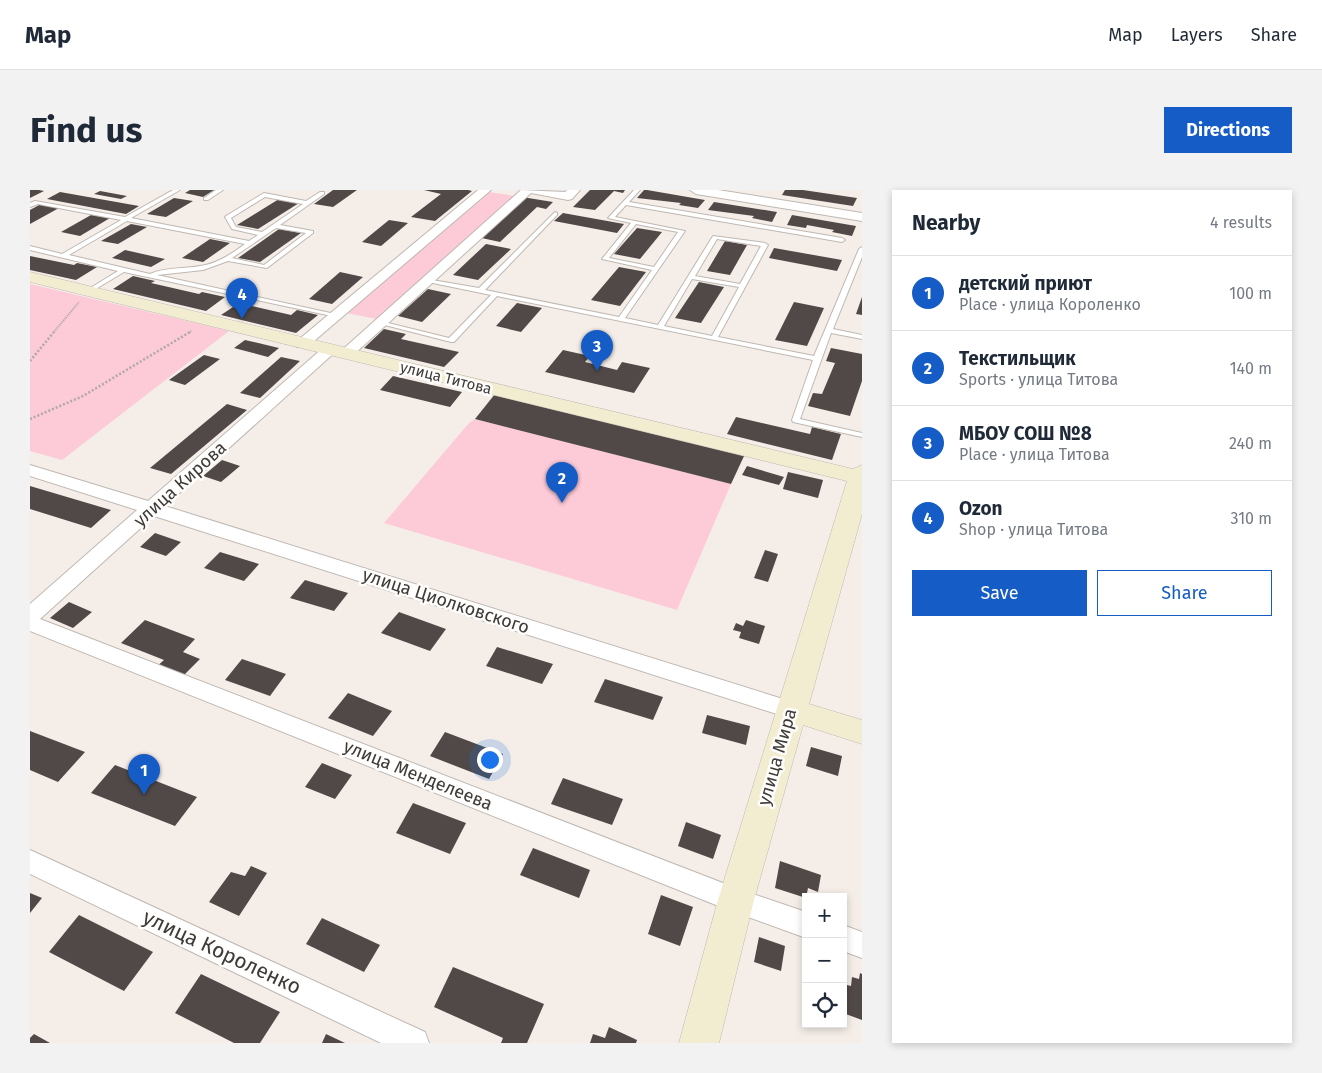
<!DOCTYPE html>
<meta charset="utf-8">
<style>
body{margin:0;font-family:"Fira Sans",sans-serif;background:#f2f2f3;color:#1f2937}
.controls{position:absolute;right:15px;bottom:15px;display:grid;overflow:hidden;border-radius:0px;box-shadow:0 2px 8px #0003}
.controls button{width:45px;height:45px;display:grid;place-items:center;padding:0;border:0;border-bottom:1px solid #e0e1e3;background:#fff;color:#1f2937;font:25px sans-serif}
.you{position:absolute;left:459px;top:569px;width:18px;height:18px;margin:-12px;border:4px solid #fff;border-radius:50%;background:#1a73e8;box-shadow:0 0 0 8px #1a73e833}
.badge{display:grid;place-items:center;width:32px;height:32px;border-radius:50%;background:#155cc6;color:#fff;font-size:16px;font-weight:700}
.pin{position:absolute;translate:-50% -41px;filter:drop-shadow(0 1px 2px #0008)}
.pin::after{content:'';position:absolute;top:26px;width:18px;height:15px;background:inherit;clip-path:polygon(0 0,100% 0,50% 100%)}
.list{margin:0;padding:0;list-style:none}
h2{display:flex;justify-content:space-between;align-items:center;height:65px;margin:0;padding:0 20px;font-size:21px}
h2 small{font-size:16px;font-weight:400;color:#747a83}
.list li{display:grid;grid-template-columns:32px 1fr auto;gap:15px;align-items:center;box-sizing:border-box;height:75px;padding:0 20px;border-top:1px solid #e0e1e3}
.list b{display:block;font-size:19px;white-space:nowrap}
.list p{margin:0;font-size:16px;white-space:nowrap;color:#747a83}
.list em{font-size:16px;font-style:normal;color:#747a83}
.actions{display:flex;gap:10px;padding:15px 20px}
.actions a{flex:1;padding:11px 0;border:1px solid #155cc6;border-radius:0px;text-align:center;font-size:18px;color:#155cc6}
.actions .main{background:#155cc6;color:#fff}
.icon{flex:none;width:28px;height:28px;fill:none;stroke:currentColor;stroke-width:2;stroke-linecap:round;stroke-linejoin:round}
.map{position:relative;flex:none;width:832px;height:853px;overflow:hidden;border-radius:0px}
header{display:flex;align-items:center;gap:30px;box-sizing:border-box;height:70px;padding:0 25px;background:#fff;border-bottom:1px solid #e0e1e3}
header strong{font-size:24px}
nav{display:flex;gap:28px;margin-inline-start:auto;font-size:18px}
.intro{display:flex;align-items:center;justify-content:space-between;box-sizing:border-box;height:120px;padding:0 30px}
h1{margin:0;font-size:35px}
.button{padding:12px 22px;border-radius:0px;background:#155cc6;color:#fff;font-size:18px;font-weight:700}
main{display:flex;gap:30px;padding:0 30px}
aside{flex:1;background:#fff;border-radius:0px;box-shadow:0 2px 8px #0003}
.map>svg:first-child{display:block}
.green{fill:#fdcad8}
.building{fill:#514947}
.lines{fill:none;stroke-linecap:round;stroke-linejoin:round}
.lane-casing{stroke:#bfb8b2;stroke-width:2}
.street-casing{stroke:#bfb8b2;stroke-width:2}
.secondary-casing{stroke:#bfb8b2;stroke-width:1}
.path-far1{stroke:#aea9a4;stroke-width:2;stroke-dasharray:1 1;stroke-linecap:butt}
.path{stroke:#aea9a4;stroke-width:2.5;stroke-dasharray:2 2;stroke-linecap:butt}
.lane{fill:#fff;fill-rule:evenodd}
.street{fill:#fff;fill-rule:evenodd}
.secondary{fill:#f2edd1;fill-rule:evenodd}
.labels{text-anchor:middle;stroke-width:5;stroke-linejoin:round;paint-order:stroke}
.far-street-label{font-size:15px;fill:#3d3b38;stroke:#fefdfb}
.street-label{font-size:18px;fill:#3d3b38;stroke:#fefdfb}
.near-street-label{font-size:21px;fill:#3d3b38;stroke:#fefdfb}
</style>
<header>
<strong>Map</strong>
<nav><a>Map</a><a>Layers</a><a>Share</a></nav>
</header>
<div class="intro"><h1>Find us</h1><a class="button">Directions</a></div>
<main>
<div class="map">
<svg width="832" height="853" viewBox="0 0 832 853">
<rect width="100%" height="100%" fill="#f5eee8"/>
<g class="green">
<polygon points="459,2 484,6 346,129 317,123"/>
<polygon points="0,94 199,141 32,270 0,261"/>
<polygon points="445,229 701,294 647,420 354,333 439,233"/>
</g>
<g class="building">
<polygon points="0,0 9,0 14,1 0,8"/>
<polygon points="160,0 184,0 173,7 155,3"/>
<polygon points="303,0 327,0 303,17 284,14"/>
<polygon points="394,0 438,0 442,1 405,31 381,27 411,4"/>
<polygon points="560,0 595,0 593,3 584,1 565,20 543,17"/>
<polygon points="614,0 617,0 675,10 668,18 649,15 651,13 607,8"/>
<polygon points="755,0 773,0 827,8 823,16 752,5"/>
<polygon points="70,1 97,6 91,9 64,4"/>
<polygon points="30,2 109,16 96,24 17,9"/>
<polygon points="492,7 523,12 516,19 507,17 470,52 447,47"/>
<polygon points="144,8 163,11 136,27 117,24"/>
<polygon points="249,9 269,13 228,39 207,35"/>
<polygon points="684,12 747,22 742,32 722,28 724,26 678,20"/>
<polygon points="11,14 29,18 0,34 0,20"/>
<polygon points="533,23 594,34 587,43 524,31"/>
<polygon points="61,25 80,28 50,46 31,42"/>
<polygon points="762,25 826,36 822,46 802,42 804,40 777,35 776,38 757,35"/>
<polygon points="359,30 378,33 351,56 332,52"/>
<polygon points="101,34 117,37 88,54 71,51"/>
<polygon points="607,38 632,42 610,69 584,64"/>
<polygon points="249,39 271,43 230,72 208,68"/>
<polygon points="180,49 200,53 173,72 152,68"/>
<polygon points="695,51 717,55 700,85 677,81"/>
<polygon points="456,54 481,59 448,90 423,85"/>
<polygon points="744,58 812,70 807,81 739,68"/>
<polygon points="95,60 135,69 121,77 82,68"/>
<polygon points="0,66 44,75 47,73 67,77 46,90 0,80"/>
<polygon points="589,77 616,82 590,116 561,110"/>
<polygon points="310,82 333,87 302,114 279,109"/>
<polygon points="103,86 125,91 121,93 169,104 172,102 195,107 176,121 83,99"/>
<polygon points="669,92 694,97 671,133 645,128"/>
<polygon points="398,99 421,104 392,132 368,126"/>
<polygon points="832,107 832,125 826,124"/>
<polygon points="764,112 794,118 777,156 745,150"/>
<polygon points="209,113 261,125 267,120 288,125 266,143 191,125"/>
<polygon points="487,113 512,118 491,142 466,136"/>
<polygon points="354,139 376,144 371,149 429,162 414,177 334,158"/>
<polygon points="215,150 249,158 238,167 204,158"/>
<polygon points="801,158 832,164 832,191 820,226 778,216 783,203 792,204 805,173 796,171"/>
<polygon points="533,160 560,166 555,172 587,180 592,172 620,178 604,203 515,182"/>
<polygon points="174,165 190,169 155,195 139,190"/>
<polygon points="251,167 270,171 230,208 210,203"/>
<polygon points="363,186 432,202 420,217 350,200"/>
<polygon points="465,204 715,264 701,294 445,229"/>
<polygon points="197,214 217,220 141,284 120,278"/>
<polygon points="706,227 780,244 782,237 811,244 802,270 697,244"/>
<polygon points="192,270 210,276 191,292 173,286"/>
<polygon points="717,276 754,287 749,295 712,285"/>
<polygon points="758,282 793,290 788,308 753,299"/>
<polygon points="0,296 81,320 61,338 0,319"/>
<polygon points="125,343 151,352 136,366 110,357"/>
<polygon points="735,360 748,364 738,392 724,388"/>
<polygon points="190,362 229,374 214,391 174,378"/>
<polygon points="275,390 318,403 304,421 260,408"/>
<polygon points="39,412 62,422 43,438 20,428"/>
<polygon points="369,422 416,439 400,461 351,443"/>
<polygon points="115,430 165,449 153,462 170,469 151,488 125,478 134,470 91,453"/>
<polygon points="716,430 735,436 729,454 709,448 711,442 703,440 706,433 713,436"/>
<polygon points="467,457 523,474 512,494 456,476"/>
<polygon points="212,469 256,484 240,506 195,490"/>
<polygon points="575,489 633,507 623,530 564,512"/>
<polygon points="318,503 362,521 343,546 298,528"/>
<polygon points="677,525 720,536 716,555 672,543"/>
<polygon points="0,541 55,562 28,592 0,580"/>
<polygon points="415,542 473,564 459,589 400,566"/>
<polygon points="781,557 812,566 808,586 776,576"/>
<polygon points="292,573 322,585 305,609 275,597"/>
<polygon points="85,575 167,607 145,636 61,603"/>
<polygon points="533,588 593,609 582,635 521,614"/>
<polygon points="383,613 436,633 420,664 366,643"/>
<polygon points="656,632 691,645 683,669 648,656"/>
<polygon points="503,658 560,680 549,708 490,685"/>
<polygon points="750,671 791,685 788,702 778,698 776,708 745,698"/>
<polygon points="221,676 237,683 209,726 179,712 201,682 215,686"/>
<polygon points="0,703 12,708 0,723"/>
<polygon points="631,705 663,717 650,756 618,744"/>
<polygon points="49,725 123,762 94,801 19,762"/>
<polygon points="292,728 350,755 334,782 276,754"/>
<polygon points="729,747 755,756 751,781 724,772"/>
<polygon points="423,777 514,814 497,853 471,853 473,848 404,817"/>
<polygon points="830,783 832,784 832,830 813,823 817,795 821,796 822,787 829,789"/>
<polygon points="171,784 250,822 230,853 204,853 145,823"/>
<polygon points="579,837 607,850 606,853 560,853 563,844 575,848"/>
<polygon points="4,844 20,853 0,853 0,848"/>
<polygon points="296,844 315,853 292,853"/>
</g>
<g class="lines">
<defs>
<g id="lane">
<path d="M143,0H150L101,28L219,51L228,45L202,39L195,27L196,26L234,3L276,11L290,2H294V4L250,35L283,41V43L237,78L198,71L173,80L127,85L305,124L308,126L307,127L94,82L59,103L57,102V100L88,81L0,60V56L32,64L91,30L8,14L0,17V13L5,11L95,27ZM235,7L273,14L232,42L206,37L201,28ZM97,31L215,54C201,64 187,74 170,76C154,79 135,77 120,84L39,65ZM246,38L276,43L234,75L202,68Z"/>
<polygon points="186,0 193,0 178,10 174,10 174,8"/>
<path d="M604,0H610L599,12L812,48L815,50L812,52L596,15L585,27L655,41L595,128L628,135L683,46L735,53L738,55L688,147L784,166L829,59L832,57V67L803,139L832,145V149L801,143L770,229L832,243V247L763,232L762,230L783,170L467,106L424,152H421L347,133L350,131L419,148L461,105L398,92L395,90L396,89L449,98L525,22L527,23V25L455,100L589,127L622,80L572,69L601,33L578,28ZM606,34L648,42L624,77L579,68ZM687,49L731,56L710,94L665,86ZM662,89L709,97L682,146L634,136Z"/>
</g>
<g id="street">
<polygon points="448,0 461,0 277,157 267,157 264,154 267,151"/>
<polygon points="491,0 535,2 537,0 550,0 542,9 538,10 501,3 321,167 311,167 308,164 311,161"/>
<polygon points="660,0 688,0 832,23 832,31 666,4"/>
<polygon points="299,155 304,157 307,160 304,163 135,316 769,514 773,520 769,526 761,529 753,526 124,326 10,429 711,700 776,722 776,748 696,719 0,441 0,414 107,320 0,286 0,275 118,311 294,157"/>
<polygon points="0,660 395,842 399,853 351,853 0,684"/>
<polygon points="813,735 832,742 832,768 813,761"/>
</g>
<polygon id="secondary" points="0,82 823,279 832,275 832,324 779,514 832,530 832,554 773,535 724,710 689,853 649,853 688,710 817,291 0,92"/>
</defs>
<use href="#lane" class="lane-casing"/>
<use href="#street" class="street-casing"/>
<use href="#secondary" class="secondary-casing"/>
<g class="path-far1">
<polyline points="23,143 49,112"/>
<polyline points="158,143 162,141"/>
</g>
<g class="path">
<polyline points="0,171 24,142"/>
<polyline points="0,229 53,206 160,142"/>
</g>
<use href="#lane" class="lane"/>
<use href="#street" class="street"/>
<use href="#secondary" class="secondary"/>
</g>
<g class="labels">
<g class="far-street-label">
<text transform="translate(416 188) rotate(14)" y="5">улица Титова</text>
</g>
<g class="street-label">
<text transform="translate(150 294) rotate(-42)" y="6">улица Кирова</text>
<text transform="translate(416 411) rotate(18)" y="6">улица Циолковского</text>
<text transform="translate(747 567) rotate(-74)" y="6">улица Мира</text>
<text transform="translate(388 585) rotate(22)" y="6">улица Менделеева</text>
</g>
<g class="near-street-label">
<text transform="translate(192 762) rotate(25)" y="7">улица Короленко</text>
</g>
</g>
</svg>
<div class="controls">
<button>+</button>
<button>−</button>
<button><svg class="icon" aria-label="locate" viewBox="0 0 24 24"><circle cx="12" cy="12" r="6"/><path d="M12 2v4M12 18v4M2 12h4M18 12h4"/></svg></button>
</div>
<div class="you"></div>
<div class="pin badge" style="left:114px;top:605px">1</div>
<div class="pin badge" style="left:532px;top:313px">2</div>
<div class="pin badge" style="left:567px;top:181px">3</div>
<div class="pin badge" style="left:212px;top:129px">4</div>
</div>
<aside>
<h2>Nearby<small>4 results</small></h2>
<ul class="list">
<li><span class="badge">1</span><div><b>детский приют</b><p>Place · улица Короленко</p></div><em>100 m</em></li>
<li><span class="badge">2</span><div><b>Текстильщик</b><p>Sports · улица Титова</p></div><em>140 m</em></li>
<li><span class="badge">3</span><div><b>МБОУ СОШ №8</b><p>Place · улица Титова</p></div><em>240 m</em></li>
<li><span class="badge">4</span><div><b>Ozon</b><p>Shop · улица Титова</p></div><em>310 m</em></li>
</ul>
<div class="actions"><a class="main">Save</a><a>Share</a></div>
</aside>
</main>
